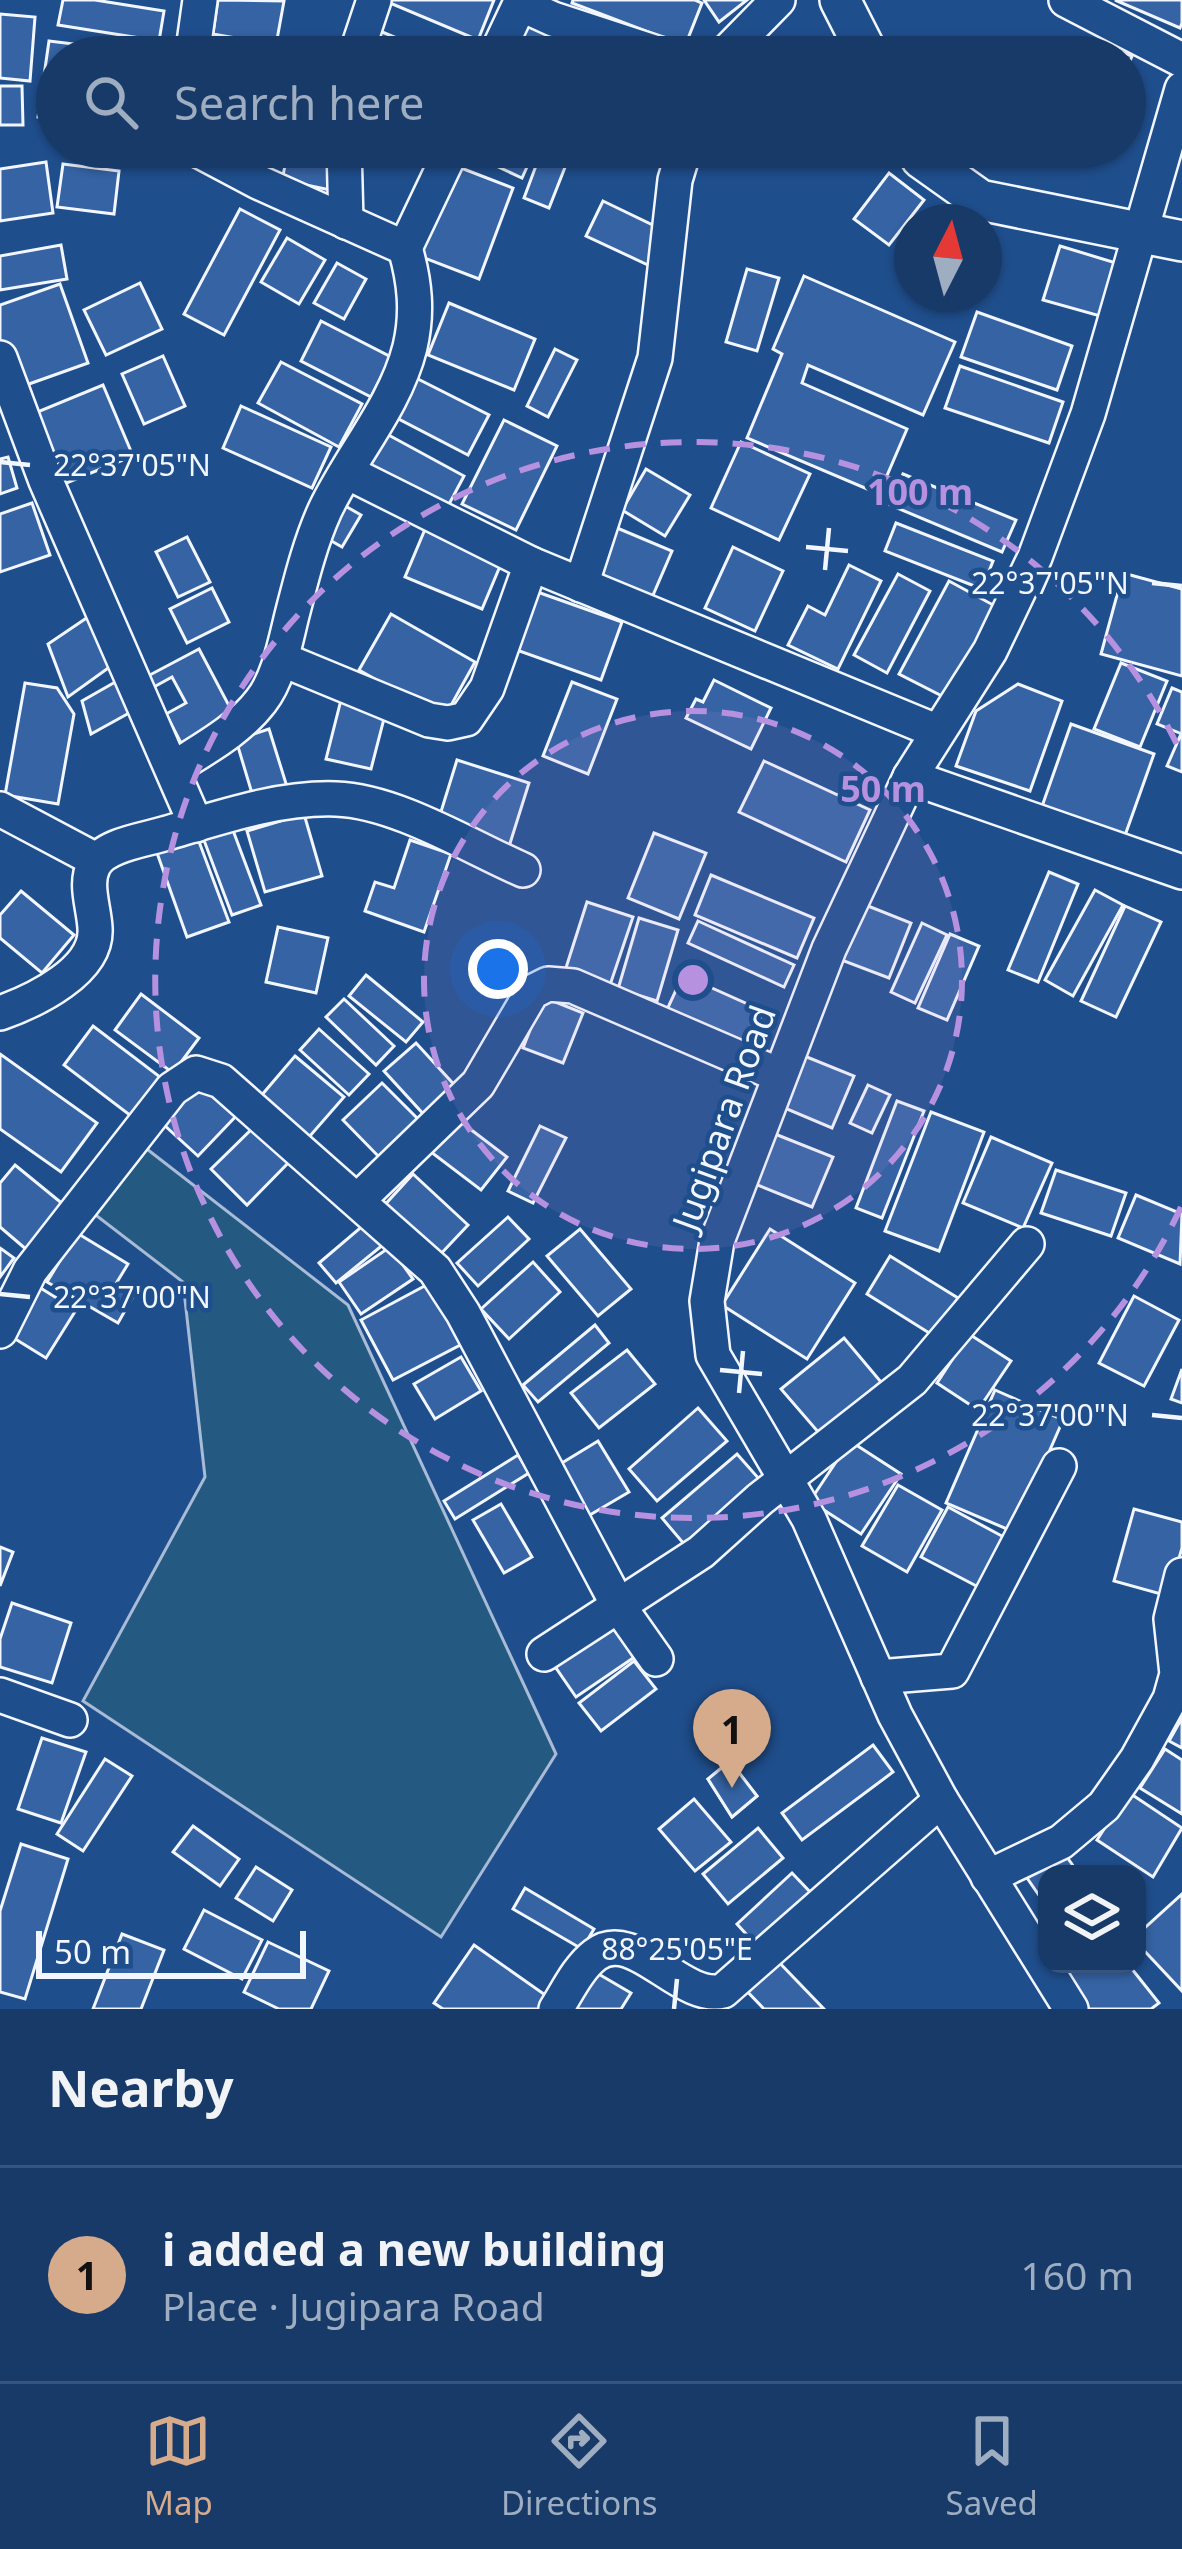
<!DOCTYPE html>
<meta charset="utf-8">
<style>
body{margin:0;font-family:"Noto Sans",sans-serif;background:#244571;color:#f1f3f6}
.controls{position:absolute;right:36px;bottom:36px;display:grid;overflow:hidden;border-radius:24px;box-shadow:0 3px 9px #0004}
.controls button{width:108px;height:108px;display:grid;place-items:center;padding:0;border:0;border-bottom:3px solid #36547d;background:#173a69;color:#f1f3f6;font:60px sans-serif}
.compass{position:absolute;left:894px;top:204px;width:108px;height:108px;border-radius:50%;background:#173a69;box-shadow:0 3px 9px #0004;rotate:6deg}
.scale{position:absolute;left:36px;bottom:30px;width:270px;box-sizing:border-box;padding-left:12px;border:6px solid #f2f6ff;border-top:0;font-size:33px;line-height:42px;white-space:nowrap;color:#f2f6ff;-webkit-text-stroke:9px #1f4e8c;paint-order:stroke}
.you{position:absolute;left:498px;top:969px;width:42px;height:42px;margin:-30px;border:9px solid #fff;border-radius:50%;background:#1a73e8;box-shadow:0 0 0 18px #1a73e833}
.badge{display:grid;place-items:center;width:78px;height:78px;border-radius:50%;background:#d6ab8b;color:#111;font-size:39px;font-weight:700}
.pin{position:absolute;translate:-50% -99px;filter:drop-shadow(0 3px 6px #0008)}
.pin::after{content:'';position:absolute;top:63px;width:42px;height:36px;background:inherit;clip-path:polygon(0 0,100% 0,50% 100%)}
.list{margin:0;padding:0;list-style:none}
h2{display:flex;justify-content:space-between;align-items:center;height:156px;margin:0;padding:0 48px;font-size:51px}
h2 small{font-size:39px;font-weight:400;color:#9eadc0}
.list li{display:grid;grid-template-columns:78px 1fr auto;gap:36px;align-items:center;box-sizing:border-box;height:216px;padding:0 48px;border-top:3px solid #36547d}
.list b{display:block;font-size:45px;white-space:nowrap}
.list p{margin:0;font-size:39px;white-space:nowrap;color:#9eadc0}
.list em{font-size:39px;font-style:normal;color:#9eadc0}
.icon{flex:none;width:66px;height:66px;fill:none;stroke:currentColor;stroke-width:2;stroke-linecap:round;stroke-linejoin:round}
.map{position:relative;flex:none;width:1182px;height:2009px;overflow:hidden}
.search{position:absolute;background:#173a69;box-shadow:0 3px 9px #0004;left:36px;right:36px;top:36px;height:132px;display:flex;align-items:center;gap:30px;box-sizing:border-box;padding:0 42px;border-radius:66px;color:#9eadc0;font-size:45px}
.sheet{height:372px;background:#173a69}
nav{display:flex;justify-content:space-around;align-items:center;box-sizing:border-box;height:168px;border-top:3px solid #36547d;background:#173a69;font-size:33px;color:#9eadc0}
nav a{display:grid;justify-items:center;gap:6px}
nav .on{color:#d6ab8b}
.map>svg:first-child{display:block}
.park{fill:#245a82;stroke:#a8bbd7;stroke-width:3}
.building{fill:#3563a3;stroke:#f2f6ff;stroke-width:3}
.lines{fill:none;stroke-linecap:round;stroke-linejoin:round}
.minor-casing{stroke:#f2f6ff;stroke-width:38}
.tertiary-casing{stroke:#f2f6ff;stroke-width:44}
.minor{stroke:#1f4e8c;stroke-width:33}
.tertiary{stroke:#1f4e8c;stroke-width:39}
.ticks{fill:none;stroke:#f2f6ff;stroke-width:4.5}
.ring{fill:none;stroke:#b691df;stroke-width:6;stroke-dasharray:21 15}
.labels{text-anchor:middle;stroke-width:9;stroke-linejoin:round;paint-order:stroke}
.street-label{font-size:36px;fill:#f2f6ff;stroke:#1f4e8c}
.ticks-label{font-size:30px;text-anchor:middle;fill:#f2f6ff;stroke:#1f4e8c;stroke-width:9;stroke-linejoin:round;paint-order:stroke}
.centre{fill:#b691df;stroke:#1f4e8c;stroke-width:6}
.ring-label{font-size:36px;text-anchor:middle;font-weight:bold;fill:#b691df;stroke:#1f4e8c;stroke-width:9;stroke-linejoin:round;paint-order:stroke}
</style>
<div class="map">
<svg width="1182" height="2009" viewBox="0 0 1182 2009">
<rect width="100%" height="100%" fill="#1f4e8c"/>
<polygon class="park" points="143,1146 348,1305 556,1754 441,1937 83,1701 205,1477 183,1282 93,1213"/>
<g class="building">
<polygon points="63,0 95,0 164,11 159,41 58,25"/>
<polygon points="218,0 284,1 276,45 213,34"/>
<polygon points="383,0 494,0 478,40"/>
<polygon points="573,0 695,0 702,3 685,46 572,3"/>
<polygon points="704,0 747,0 719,22"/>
<polygon points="1115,0 1182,0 1182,23 1180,28"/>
<polygon points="0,14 35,17 30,81 0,78"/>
<polygon points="523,23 581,49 577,57 507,57"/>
<polygon points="375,29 442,57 363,57"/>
<polygon points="1090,40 1132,56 1125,73 1125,57 1083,57"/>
<polygon points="49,41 90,46 88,57 57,57 57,120 38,117"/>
<polygon points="101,44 152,53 151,57 99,57"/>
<polygon points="313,46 348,51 347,57 276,57 276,52 311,57"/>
<polygon points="0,86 22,86 23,125 0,125"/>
<polygon points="289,147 340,147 335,191 282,180"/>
<polygon points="455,147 536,147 522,178"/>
<polygon points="543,147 573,147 549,208 524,198"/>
<polygon points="46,162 53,213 0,221 0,169"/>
<polygon points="448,163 513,188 479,279 414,254"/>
<polygon points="63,164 119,171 114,214 57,207"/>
<polygon points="889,173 924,200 889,245 854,219"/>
<polygon points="603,201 665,231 648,265 586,236"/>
<polygon points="240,209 280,230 224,335 184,314"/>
<polygon points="287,238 325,260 299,304 261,282"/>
<polygon points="61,245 67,279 0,290 0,256"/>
<polygon points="1060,246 1116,263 1100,316 1043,300"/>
<polygon points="337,263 366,279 344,319 314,303"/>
<polygon points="747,269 779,278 757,351 726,342"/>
<polygon points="804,276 955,342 923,415 808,365 802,383 907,429 879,494 747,438 782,354 773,349"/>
<polygon points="140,283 162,329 106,355 84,310"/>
<polygon points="60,284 88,363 15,389 0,346 0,305"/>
<polygon points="449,303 535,339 514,390 428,355"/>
<polygon points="977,312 1072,346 1057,390 961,357"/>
<polygon points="321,321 391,357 371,397 301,361"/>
<polygon points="555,349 577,360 548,417 527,406"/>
<polygon points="163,356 185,406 144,424 122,374"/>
<polygon points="281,362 362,404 339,447 258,403"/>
<polygon points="960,366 1063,402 1049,443 945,408"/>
<polygon points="414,377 489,415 468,455 393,416"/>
<polygon points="103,385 133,456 59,486 30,415"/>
<polygon points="241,406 331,447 312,488 223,448"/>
<polygon points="504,420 557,446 516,530 462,504"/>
<polygon points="383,432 464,476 447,508 366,463"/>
<polygon points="741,442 810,474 779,540 711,508"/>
<polygon points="8,457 17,488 0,494 0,459"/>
<polygon points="646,469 690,495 665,536 622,510"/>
<polygon points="903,474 1016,520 1002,552 890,505"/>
<polygon points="32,503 50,555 0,572 0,514"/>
<polygon points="340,503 361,515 342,547 321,535"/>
<polygon points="896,523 993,561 982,589 885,551"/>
<polygon points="610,525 672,551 647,609 585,583"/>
<polygon points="426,527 503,559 482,609 405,577"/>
<polygon points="187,537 210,582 178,597 156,552"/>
<polygon points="733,547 783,571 755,631 705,608"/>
<polygon points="849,565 881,581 838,669 788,645 808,606 825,615"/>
<polygon points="1123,573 1182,589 1182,676 1101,654"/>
<polygon points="898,574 930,591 887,673 854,655"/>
<polygon points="949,581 995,606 946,698 899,674"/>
<polygon points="212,588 229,622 187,643 170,609"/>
<polygon points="529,589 622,622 601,680 508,647"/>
<polygon points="94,613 118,661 68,697 48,644"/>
<polygon points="391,614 475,662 444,718 359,670"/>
<polygon points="199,649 235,717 182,745 166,714 186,703 172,677 152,688 146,677"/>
<polygon points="1121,663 1167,681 1140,747 1094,729"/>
<polygon points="124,677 140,707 91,734 82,701"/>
<polygon points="714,680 771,708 751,749 686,718 696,699 703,702"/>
<polygon points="572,682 617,699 588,774 543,756"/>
<polygon points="25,683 57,688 74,714 58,804 5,795"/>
<polygon points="1018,684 1062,701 1030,791 956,766 976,711"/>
<polygon points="1172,688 1182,692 1182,734 1157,724"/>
<polygon points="342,696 387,707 371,769 326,759"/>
<polygon points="1071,724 1154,754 1123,841 1040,812"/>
<polygon points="269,729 288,790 254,800 236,740"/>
<polygon points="1181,734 1182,734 1182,772 1167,766"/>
<polygon points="457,760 529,783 507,853 435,831"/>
<polygon points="764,761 870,810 846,862 739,812"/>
<polygon points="304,814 322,876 265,892 247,831"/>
<polygon points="231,825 261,905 232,915 202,835"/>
<polygon points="654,833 706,853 679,919 628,898"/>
<polygon points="198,839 229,922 187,937 157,853"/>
<polygon points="410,840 451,854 424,932 365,911 375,882 394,888"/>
<polygon points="1049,872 1078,884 1038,982 1008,970"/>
<polygon points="711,875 814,918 797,958 695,915"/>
<polygon points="1095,890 1123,905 1073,996 1045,980"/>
<polygon points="21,891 74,935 42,973 0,938 0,915"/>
<polygon points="587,902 633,917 609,988 564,974"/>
<polygon points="858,902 911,923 889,978 836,958"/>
<polygon points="1125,906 1161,922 1116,1017 1081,1001"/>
<polygon points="639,918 678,930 657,1001 618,989"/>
<polygon points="698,921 794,965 784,987 688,943"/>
<polygon points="922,923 947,935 915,1003 891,992"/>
<polygon points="278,927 328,938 316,993 266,982"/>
<polygon points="950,934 979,946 947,1020 918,1008"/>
<polygon points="366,975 423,1022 406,1042 349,996"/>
<polygon points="683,975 763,1011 745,1052 664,1016"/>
<polygon points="141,994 199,1038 173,1073 115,1030"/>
<polygon points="543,997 583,1013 563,1063 523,1048"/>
<polygon points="344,999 394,1046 376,1065 326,1017"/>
<polygon points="93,1026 160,1077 131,1116 64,1065"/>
<polygon points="319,1029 369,1074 349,1095 300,1050"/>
<polygon points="416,1043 459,1090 428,1119 384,1071"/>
<polygon points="797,1053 854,1076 832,1128 775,1104"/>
<polygon points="0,1054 97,1123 61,1172 0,1129"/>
<polygon points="295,1056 344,1097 303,1144 255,1103"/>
<polygon points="203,1081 238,1114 198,1156 163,1124"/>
<polygon points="382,1083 420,1121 381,1159 343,1120"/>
<polygon points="868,1085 890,1095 872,1133 850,1123"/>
<polygon points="897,1101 924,1111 882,1218 856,1208"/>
<polygon points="931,1112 984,1132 939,1251 885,1231"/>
<polygon points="457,1119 507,1157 481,1190 431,1152"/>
<polygon points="258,1123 293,1158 247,1205 211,1169"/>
<polygon points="540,1126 566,1138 533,1203 508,1191"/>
<polygon points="775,1134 833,1157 812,1207 755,1184"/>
<polygon points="991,1137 1052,1163 1023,1228 963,1203"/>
<polygon points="15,1165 64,1205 27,1250 0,1227 0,1183"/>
<polygon points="1056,1170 1126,1193 1111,1236 1041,1213"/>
<polygon points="413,1174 468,1225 436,1259 381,1209"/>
<polygon points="1136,1195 1182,1214 1180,1264 1118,1238"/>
<polygon points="508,1217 529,1239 478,1286 457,1263"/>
<polygon points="366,1223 384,1244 336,1283 319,1263"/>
<polygon points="580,1229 631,1289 598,1316 547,1256"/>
<polygon points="770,1229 855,1283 807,1359 722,1305"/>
<polygon points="77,1233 128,1264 117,1282 135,1293 118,1323 47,1282"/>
<polygon points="390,1247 413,1279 361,1314 339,1282"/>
<polygon points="0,1248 14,1258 0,1277"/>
<polygon points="890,1256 958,1298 934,1336 867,1294"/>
<polygon points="533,1262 560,1292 509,1339 481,1309"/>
<polygon points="432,1282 464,1343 393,1380 361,1320"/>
<polygon points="34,1284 76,1310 46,1358 4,1332"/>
<polygon points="1134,1296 1179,1320 1144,1386 1099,1363"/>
<polygon points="595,1325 609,1343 538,1402 523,1385"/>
<polygon points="969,1334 1011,1361 978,1410 937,1383"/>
<polygon points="844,1338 881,1382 819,1433 781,1389"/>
<polygon points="627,1350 655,1384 599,1428 571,1393"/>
<polygon points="461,1357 481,1391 435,1419 414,1384"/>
<polygon points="1182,1369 1182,1403 1171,1399"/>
<polygon points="995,1390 1063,1420 1014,1532 946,1503"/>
<polygon points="698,1408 727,1441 657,1501 629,1469"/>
<polygon points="598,1441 629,1492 583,1519 552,1469"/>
<polygon points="850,1441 901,1474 861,1534 810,1501"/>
<polygon points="737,1454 760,1480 684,1544 662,1518"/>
<polygon points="518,1455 529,1473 455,1519 444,1501"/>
<polygon points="898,1485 942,1510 907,1572 862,1546"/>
<polygon points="501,1504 532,1557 504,1573 473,1520"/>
<polygon points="948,1507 1013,1542 986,1591 921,1557"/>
<polygon points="1134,1509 1182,1522 1182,1548 1168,1596 1114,1581"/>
<polygon points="0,1547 13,1552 0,1586"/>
<polygon points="12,1603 71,1623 52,1683 0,1667 0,1639"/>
<polygon points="613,1623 636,1656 576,1697 554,1665"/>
<polygon points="634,1661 656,1689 601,1731 579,1703"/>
<polygon points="1182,1718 1182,1748 1169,1741"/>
<polygon points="42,1738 86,1752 61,1823 18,1809"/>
<polygon points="873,1745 893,1772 802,1840 782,1813"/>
<polygon points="1165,1749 1182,1760 1182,1814 1140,1788"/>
<polygon points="105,1759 132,1776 83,1851 57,1834"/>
<polygon points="730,1761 757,1796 732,1817 708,1779"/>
<polygon points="730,1761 757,1796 732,1817 708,1779"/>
<polygon points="1128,1792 1182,1828 1153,1877 1097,1840"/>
<polygon points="694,1799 731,1842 695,1871 659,1829"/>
<polygon points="193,1826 239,1859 220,1886 173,1852"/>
<polygon points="758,1828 783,1858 728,1904 703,1874"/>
<polygon points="21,1844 68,1859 25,1999 0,1992 0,1911"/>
<polygon points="1064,1853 1079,1874 1047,1874 1047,1899 1043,1901 1027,1878"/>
<polygon points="256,1867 292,1890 273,1921 236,1898"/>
<polygon points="792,1873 812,1894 756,1945 737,1924"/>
<polygon points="525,1888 594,1929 582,1949 513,1909"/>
<polygon points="1182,1894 1182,1991 1137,1943 1137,1935"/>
<polygon points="204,1910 262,1940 242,1979 184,1949"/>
<polygon points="122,1934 164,1950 141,2009 93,2009"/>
<polygon points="268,1942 329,1971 311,2009 279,2009 244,1992"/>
<polygon points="474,1945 551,1999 544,2009 443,2009 434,2003"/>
<polygon points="772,1955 824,2009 764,2009 741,1985"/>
<polygon points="1080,1964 1128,1964 1159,2003 1151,2009 1084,2009 1060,1980"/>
<polygon points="590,1969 631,1993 621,2009 567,2009"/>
</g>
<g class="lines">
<defs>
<g id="minor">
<polyline points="1066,0 1182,60"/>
<polyline points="192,57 200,0"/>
<polyline points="355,57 374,0"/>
<polyline points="495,57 520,4 553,19 669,57"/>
<polyline points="722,57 778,0"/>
<polyline points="192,147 258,182 405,248 453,147"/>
<polyline points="344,147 346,222"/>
<polyline points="0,358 46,481 196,825"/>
<polyline points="347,472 531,564 936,731"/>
<polyline points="581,585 655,358 675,180 685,147"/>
<polyline points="281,659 429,720 448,723 466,719 487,688 531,564"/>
<path d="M174,768C205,748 239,730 261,701C279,678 285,643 292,615C301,580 310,543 325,510C351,455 395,407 410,347C418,313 415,282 405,248"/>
<polyline points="910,777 1182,872"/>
<polyline points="0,809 96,860"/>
<path d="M0,1013C34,1001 98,971 95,928C94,907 84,884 94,865C105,844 146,840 167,833C221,817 280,797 336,799C396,801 468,846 523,870"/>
<polyline points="358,1200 478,1084 532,992 548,984 573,986 779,1075"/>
<polyline points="0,1331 30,1271 172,1089 196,1073 221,1081 435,1270 463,1313 618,1605 656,1659"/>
<polyline points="544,1654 701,1552 760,1499 912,1380 1027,1244"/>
<polyline points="878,1677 952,1671 1059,1466"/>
<polyline points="0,1695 70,1720"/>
<polyline points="988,1877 1061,1842 1104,1806 1137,1759 1170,1699 1177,1674 1171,1619 1182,1575"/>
<path d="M556,2009C567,1992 578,1968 595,1955C633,1925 681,2002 723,1991L941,1800"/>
<polyline points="1071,2009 941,1800 895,1715 809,1519 713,1355 707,1301 717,1241 829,949 910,777 990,651 1035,557 1088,414 1182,89"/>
</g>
<g id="tertiary">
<polyline points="840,0 869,57"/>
<polyline points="916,147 921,158 980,200 1182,241"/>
</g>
</defs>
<use href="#minor" class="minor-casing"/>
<use href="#tertiary" class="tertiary-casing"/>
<use href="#minor" class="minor"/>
<use href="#tertiary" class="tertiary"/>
</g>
<path class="ticks" d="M0,462L30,465M806,547L848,551M825,570L829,528M1152,583L1182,586M0,1294L30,1297M720,1370L762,1374M739,1393L743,1351M1152,1415L1182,1418M674,2009L677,1979"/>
<circle cx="693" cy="980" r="269" fill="#b691df" fill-opacity=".12"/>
<g class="ring">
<circle cx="693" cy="980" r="269"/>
<path d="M1181 1207A538 538 0 1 1 1181 753"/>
</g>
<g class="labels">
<g class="street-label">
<text transform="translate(724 1118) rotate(-70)" y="13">Jugipara Road</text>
</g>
</g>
<g class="ticks-label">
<text x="132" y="476">22°37'05"N</text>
<text x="1050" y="594">22°37'05"N</text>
<text x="132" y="1308">22°37'00"N</text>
<text x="1050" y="1426">22°37'00"N</text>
<text x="677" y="1960">88°25'05"E</text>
</g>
<circle cx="693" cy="980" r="18" class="centre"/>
<g class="ring-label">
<text x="920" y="505">100 m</text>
<text x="883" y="802">50 m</text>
</g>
</svg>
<div class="controls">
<button><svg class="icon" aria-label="layers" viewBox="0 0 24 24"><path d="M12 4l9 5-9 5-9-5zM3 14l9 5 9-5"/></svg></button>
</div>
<svg class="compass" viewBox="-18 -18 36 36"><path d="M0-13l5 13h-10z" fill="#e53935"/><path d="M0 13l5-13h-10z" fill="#9eadc0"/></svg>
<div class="scale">50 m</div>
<div class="you"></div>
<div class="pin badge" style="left:732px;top:1788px">1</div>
<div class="search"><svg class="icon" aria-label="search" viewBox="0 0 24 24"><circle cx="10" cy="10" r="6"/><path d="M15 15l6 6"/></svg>Search here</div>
</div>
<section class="sheet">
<h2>Nearby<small></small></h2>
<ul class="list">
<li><span class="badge">1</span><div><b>i added a new building</b><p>Place · Jugipara Road</p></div><em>160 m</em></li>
</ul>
</section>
<nav>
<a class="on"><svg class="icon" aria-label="map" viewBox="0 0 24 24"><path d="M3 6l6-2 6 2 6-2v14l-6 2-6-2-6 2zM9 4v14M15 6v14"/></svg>Map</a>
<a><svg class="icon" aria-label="directions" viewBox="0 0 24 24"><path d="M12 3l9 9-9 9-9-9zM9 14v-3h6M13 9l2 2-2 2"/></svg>Directions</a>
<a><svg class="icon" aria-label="saved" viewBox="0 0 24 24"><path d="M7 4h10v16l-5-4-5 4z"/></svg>Saved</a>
</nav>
